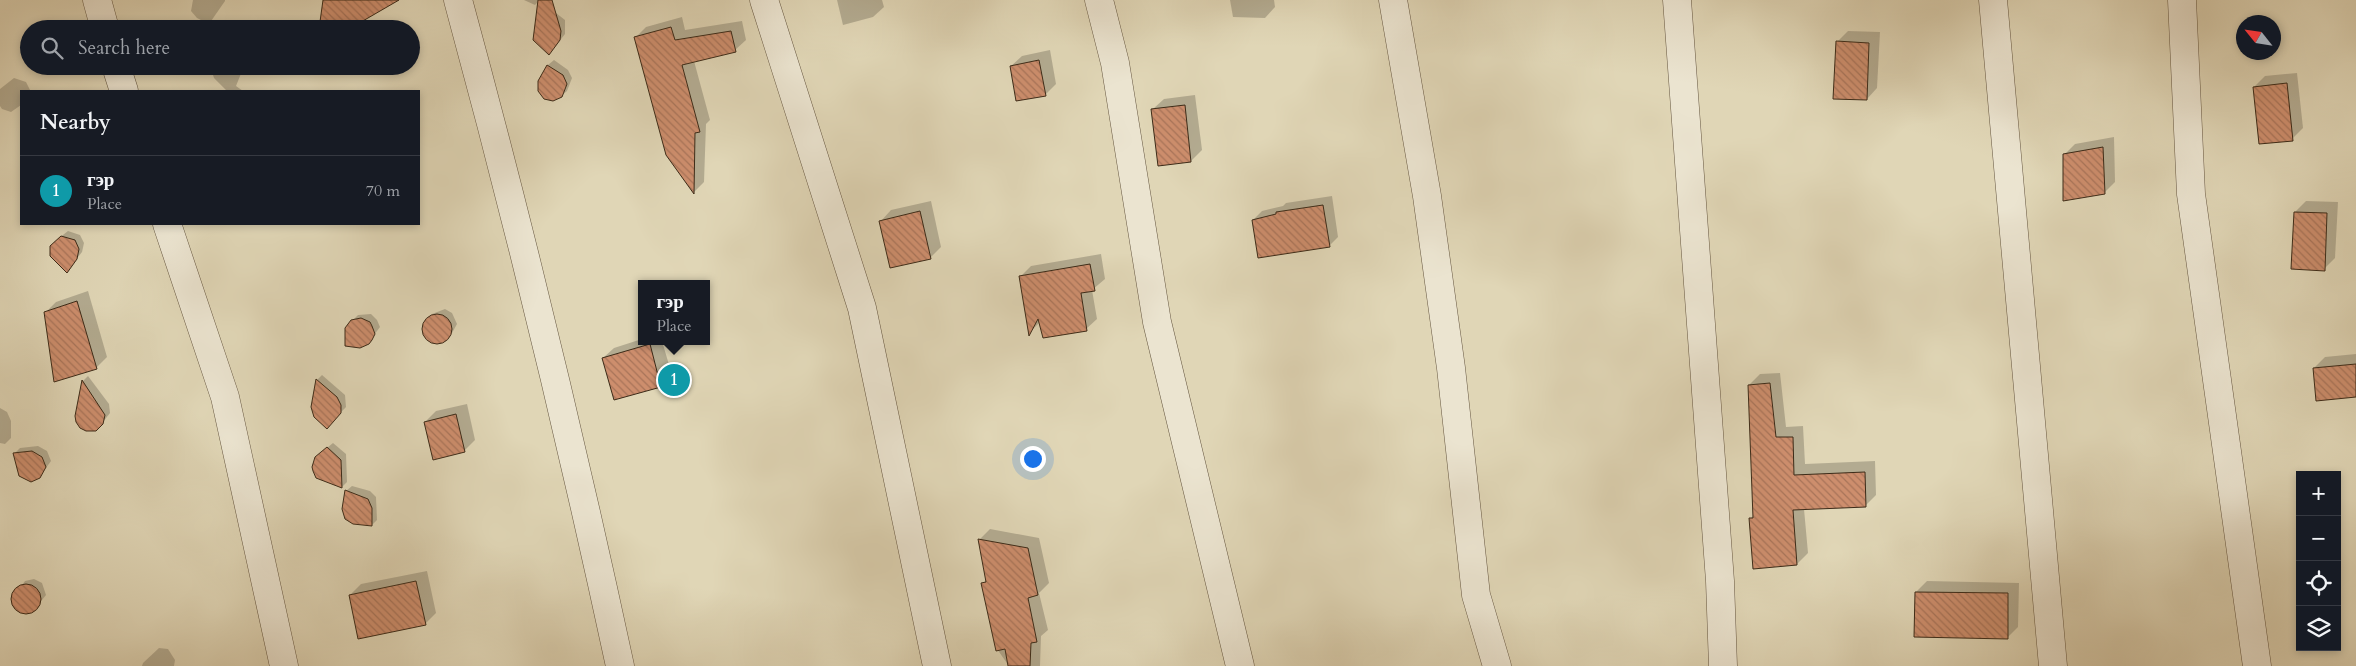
<!DOCTYPE html>
<meta charset="utf-8">
<style>
body{margin:0;font-family:Cardo,serif;background:#242831;color:#f1f3f6}
.controls{position:absolute;right:15px;bottom:15px;display:grid;overflow:hidden;border-radius:0px;box-shadow:0 2px 8px #0003}
.controls button{width:45px;height:45px;display:grid;place-items:center;padding:0;border:0;border-bottom:1px solid #363941;background:#171b24;color:#f1f3f6;font:25px sans-serif}
.compass{position:absolute;left:2236px;top:15px;width:45px;height:45px;border-radius:50%;background:#171b24;box-shadow:0 2px 8px #0003;rotate:300deg}
.you{position:absolute;left:1032px;top:458px;width:18px;height:18px;margin:-12px;border:4px solid #fff;border-radius:50%;background:#1a73e8;box-shadow:0 0 0 8px #1a73e833}
.badge{display:grid;place-items:center;width:32px;height:32px;border-radius:50%;background:#d93025;color:#fff;font-size:16px;font-weight:700}
.pin{position:absolute;translate:-50% -50%;border:2px solid #fff;box-shadow:0 1px 5px #0006}
.popup{position:absolute;left:638px;top:280px;width:72px;height:65px;box-sizing:border-box;display:grid;place-content:center;border-radius:0px;background:#171b24;filter:drop-shadow(0 1px 4px #0005);font-size:16px;white-space:nowrap;color:#9ea1a6}
.popup b{font-size:19px;color:#f1f3f6}
.popup::after{content:'';position:absolute;left:50%;top:100%;margin-left:-10px;border:10px solid transparent;border-top-color:#171b24}
.list{margin:0;padding:0;list-style:none}
h2{display:flex;justify-content:space-between;align-items:center;height:65px;margin:0;padding:0 20px;font-size:21px}
h2 small{font-size:16px;font-weight:400;color:#9ea1a6}
.list li{display:grid;grid-template-columns:32px 1fr auto;gap:15px;align-items:center;box-sizing:border-box;height:70px;padding:0 20px;border-top:1px solid #363941}
.list b{display:block;font-size:19px;white-space:nowrap}
.list p{margin:0;font-size:16px;white-space:nowrap;color:#9ea1a6}
.list em{font-size:16px;font-style:normal;color:#9ea1a6}
.icon{flex:none;width:28px;height:28px;fill:none;stroke:currentColor;stroke-width:2;stroke-linecap:round;stroke-linejoin:round}
.map{position:relative;flex:none;width:2356px;height:666px;overflow:hidden}
.search{position:absolute;background:#171b24;box-shadow:0 2px 8px #0003;left:20px;top:20px;width:400px;height:55px;display:flex;align-items:center;gap:12px;box-sizing:border-box;padding:0 18px;border-radius:28px;color:#9ea1a6;font-size:19px}
.panel{position:absolute;background:#171b24;box-shadow:0 2px 8px #0003;left:20px;top:90px;width:400px;height:135px;border-radius:0px}
.map>svg:first-child{display:block}
.shadow{fill:#0003}
.building{fill:url(#building-back-hatch);stroke:#3c2b18}
.lines{fill:none;stroke-linecap:round;stroke-linejoin:round}
.minor-casing{stroke:#655640;stroke-width:29}
.minor{stroke:#ebe4d0;stroke-width:28}
</style>
<div class="map">
<svg width="2356" height="666" viewBox="0 0 2356 666">
<defs>
<pattern id="building-back-hatch" width="6" height="6" patternUnits="userSpaceOnUse" patternTransform="scale(1.25)"><rect width="6" height="6" fill="#cd8e6d"/><path d="M-1 5l2 2M0 0l6 6M5-1l2 2" fill="none" stroke="#a87459"/></pattern>
</defs>
<rect width="100%" height="100%" fill="#e0d6b6"/>
<filter id="stains"><feTurbulence type="fractalNoise" baseFrequency=".004" numOctaves="4"/><feColorMatrix values="0 0 0 0 .2 0 0 0 0 .09 0 0 0 0 .02 0 0 0 .5 -.17"/></filter>
<radialGradient id="worn" r=".72"><stop offset=".6" stop-color="#630" stop-opacity="0"/><stop offset="1" stop-color="#630" stop-opacity=".3"/></radialGradient>
<g class="shadow">
<polygon points="193,0 225,0 225,1 209,24 197,18 191,11"/>
<polygon points="524,0 540,0 535,5"/>
<polygon points="837,0 882,0 884,7 873,17 843,25"/>
<polygon points="1230,0 1274,0 1275,7 1265,18 1233,17"/>
<polygon points="543,3 565,20 565,34 554,48"/>
<polygon points="682,17 685,30 742,21 746,40 735,50 694,61 710,120 706,124 704,182 694,192 635,38 646,27"/>
<polygon points="1848,31 1880,32 1877,88 1867,99 1837,42"/>
<polygon points="1050,50 1056,84 1045,95 1011,66 1022,56"/>
<polygon points="554,60 568,70 572,78 567,91 561,96 538,86 548,65"/>
<polygon points="212,66 244,66 236,86 243,91 227,91 214,78 211,69"/>
<polygon points="2297,73 2303,128 2292,139 2254,87 2265,76"/>
<polygon points="14,78 26,82 30,90 21,91 21,105 11,112 2,109 0,106 0,89"/>
<polygon points="1195,95 1202,150 1191,161 1153,109 1164,99"/>
<polygon points="2114,137 2115,182 2104,193 2064,155 2075,144"/>
<polygon points="1332,196 1338,237 1329,246 1253,220 1262,211 1283,206 1286,203"/>
<polygon points="931,201 941,247 930,258 881,221 891,210"/>
<polygon points="2306,201 2338,202 2335,258 2324,269 2295,212"/>
<polygon points="68,231 80,235 84,243 82,252 67,271 54,260 51,251 54,242"/>
<polygon points="1101,254 1105,279 1092,290 1097,319 1086,329 1040,322 1029,333 1020,277 1031,266"/>
<polygon points="88,291 107,357 96,368 45,313 56,302"/>
<polygon points="445,309 452,313 457,324 452,333 446,339 438,343 427,340 423,331 426,320 432,314"/>
<polygon points="371,314 377,320 380,327 368,343 352,321 358,315"/>
<polygon points="642,339 642,341 662,341 672,375 661,385 615,399 603,358 614,348"/>
<polygon points="2356,354 2356,396 2314,368 2325,357"/>
<polygon points="1780,373 1786,427 1803,426 1805,464 1875,461 1876,495 1865,506 1804,509 1808,553 1797,564 1750,519 1754,515 1749,385 1760,374"/>
<polygon points="322,375 345,395 346,407 327,427 312,407 317,380"/>
<polygon points="88,376 109,404 110,413 99,427 76,416 83,381"/>
<polygon points="467,404 475,440 464,451 425,422 436,411"/>
<polygon points="0,408 7,412 11,421 11,438 5,444 0,443"/>
<polygon points="333,443 346,454 347,482 342,487 322,452"/>
<polygon points="38,446 47,451 51,461 40,476 31,480 23,478 17,470 15,453 20,448"/>
<polygon points="352,486 370,491 376,497 377,520 372,525 346,491"/>
<polygon points="990,529 1039,538 1049,583 1039,593 1048,630 1041,636 1040,666 1009,666 997,649 983,584 986,580 980,539"/>
<polygon points="427,571 436,613 425,624 350,595 361,584"/>
<polygon points="34,579 42,583 46,595 33,611 21,612 16,607 13,598 25,581"/>
<polygon points="1927,581 2019,583 2018,627 2007,638 1916,592"/>
<polygon points="159,648 168,649 175,660 174,666 142,666 143,663"/>
</g>
<g class="building">
<polygon points="323,0 399,0 349,29 319,29"/>
<polygon points="538,0 552,0 561,31 560,40 549,55 533,40"/>
<polygon points="671,27 675,40 731,31 736,52 682,65 700,132 695,133 694,194 666,155 634,37"/>
<polygon points="1836,41 1869,43 1867,100 1833,99"/>
<polygon points="1039,60 1046,96 1016,101 1010,66"/>
<polygon points="547,65 563,75 567,84 562,97 553,101 544,99 538,91 538,81"/>
<polygon points="2287,83 2293,141 2259,144 2253,87"/>
<polygon points="1185,105 1191,162 1158,166 1151,109"/>
<polygon points="2103,147 2105,194 2063,201 2063,154"/>
<polygon points="1323,205 1330,247 1258,258 1252,220 1276,214 1276,212"/>
<polygon points="920,211 931,259 890,268 879,221"/>
<polygon points="2294,212 2327,213 2325,271 2291,269"/>
<polygon points="61,236 75,240 79,249 77,259 67,273 50,256 50,246"/>
<polygon points="1090,264 1095,291 1081,293 1087,331 1043,338 1038,319 1029,336 1019,276"/>
<polygon points="77,301 97,369 54,382 44,312"/>
<circle cx="437" cy="329" r="15"/>
<polygon points="361,318 370,322 372,326 375,334 372,340 369,344 360,348 345,346 345,328 351,320"/>
<polygon points="650,344 661,387 614,400 602,358"/>
<polygon points="2356,364 2356,397 2316,401 2313,368"/>
<polygon points="316,379 337,397 341,405 341,413 327,429 314,417 311,407"/>
<polygon points="82,380 105,415 103,424 96,431 86,431 80,428 76,422 75,416"/>
<polygon points="1770,383 1776,437 1793,437 1794,475 1865,472 1866,507 1793,510 1797,565 1753,569 1749,518 1753,518 1748,385"/>
<polygon points="456,414 465,452 433,460 424,422"/>
<polygon points="327,447 341,460 342,488 316,478 313,471 312,467 315,457"/>
<polygon points="32,451 42,457 46,467 40,478 31,482 19,476 13,453"/>
<polygon points="345,490 368,499 372,508 372,526 353,524 345,519 342,509"/>
<polygon points="978,539 1028,548 1038,595 1028,598 1037,642 1031,643 1030,666 1008,666 1005,649 996,651 981,583 986,582"/>
<polygon points="416,581 426,625 358,639 349,595"/>
<circle cx="26" cy="599" r="15"/>
<polygon points="1915,592 2008,593 2008,639 1914,637"/>
</g>
<g class="lines">
<defs>
<g id="minor">
<polyline points="97,0 105,29"/>
<path d="M458,0C518,220 572,443 620,666"/>
<polyline points="764,0 862,308 937,666"/>
<polyline points="1099,0 1115,63 1157,322 1240,666"/>
<polyline points="1393,0 1427,196 1451,368 1476,595 1497,666"/>
<polyline points="1677,0 1720,581 1723,666"/>
<polyline points="1993,0 2053,666"/>
<polyline points="2182,0 2191,194 2257,666"/>
<polyline points="116,66 124,91"/>
<polyline points="167,224 225,397 284,666"/>
</g>
</defs>
<use href="#minor" class="minor-casing"/>
<use href="#minor" class="minor"/>
</g>
<rect width="100%" height="100%" filter="url(#stains)"/>
<rect width="100%" height="100%" fill="url(#worn)"/>
</svg>
<div class="controls">
<button>+</button>
<button>−</button>
<button><svg class="icon" aria-label="locate" viewBox="0 0 24 24"><circle cx="12" cy="12" r="6"/><path d="M12 2v4M12 18v4M2 12h4M18 12h4"/></svg></button>
<button><svg class="icon" aria-label="layers" viewBox="0 0 24 24"><path d="M12 4l9 5-9 5-9-5zM3 14l9 5 9-5"/></svg></button>
</div>
<svg class="compass" viewBox="-18 -18 36 36"><path d="M0-13l5 13h-10z" fill="#e53935"/><path d="M0 13l5-13h-10z" fill="#9ea1a6"/></svg>
<div class="you"></div>
<div class="pin badge" style="left:674px;top:380px;background:#0f9aa8">1</div>
<div class="popup"><b>гэр</b>Place</div>
<div class="search"><svg class="icon" aria-label="search" viewBox="0 0 24 24"><circle cx="10" cy="10" r="6"/><path d="M15 15l6 6"/></svg>Search here</div>
<section class="panel">
<h2>Nearby<small></small></h2>
<ul class="list">
<li><span class="badge" style="background:#0f9aa8">1</span><div><b>гэр</b><p>Place</p></div><em>70 m</em></li>
</ul>
</section>
</div>
